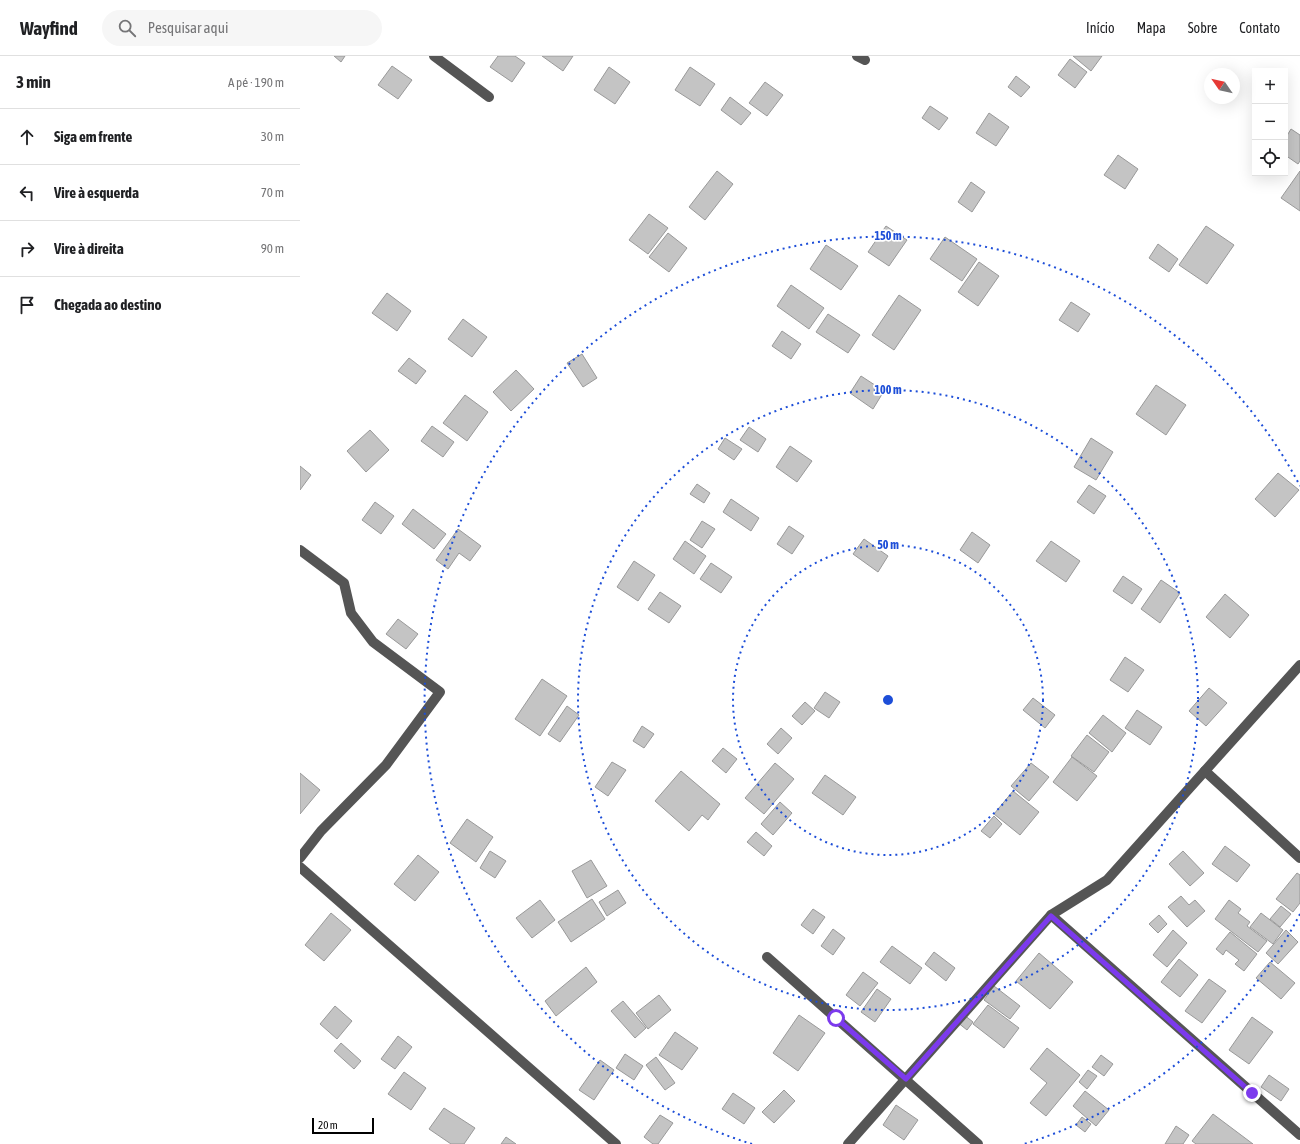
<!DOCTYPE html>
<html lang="pt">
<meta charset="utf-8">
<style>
body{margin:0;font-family:"Asap Condensed",sans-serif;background:#f6f6f6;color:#202124}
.controls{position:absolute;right:12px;top:12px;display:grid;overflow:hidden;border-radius:0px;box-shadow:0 4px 16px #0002}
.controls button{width:36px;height:36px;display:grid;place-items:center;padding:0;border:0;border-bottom:1px solid #e0e0e0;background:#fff;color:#202124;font:20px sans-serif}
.compass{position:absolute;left:904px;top:12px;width:36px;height:36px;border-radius:50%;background:#fff;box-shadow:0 4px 16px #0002;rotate:304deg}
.scale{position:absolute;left:12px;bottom:10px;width:62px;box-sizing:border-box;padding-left:4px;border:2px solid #000;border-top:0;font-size:11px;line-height:14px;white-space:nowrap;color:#000;-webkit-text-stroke:3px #fff;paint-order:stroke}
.stop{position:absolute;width:12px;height:12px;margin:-9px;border:3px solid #7c3aed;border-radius:50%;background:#fff}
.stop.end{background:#7c3aed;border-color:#fff;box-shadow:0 1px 4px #0008}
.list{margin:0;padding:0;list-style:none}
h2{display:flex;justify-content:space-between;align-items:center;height:52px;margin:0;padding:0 16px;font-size:17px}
h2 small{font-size:13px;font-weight:400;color:#757577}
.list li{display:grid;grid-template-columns:26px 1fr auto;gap:12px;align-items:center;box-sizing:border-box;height:56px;padding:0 16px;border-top:1px solid #e0e0e0}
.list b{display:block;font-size:15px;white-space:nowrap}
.list em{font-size:13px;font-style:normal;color:#757577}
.icon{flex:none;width:22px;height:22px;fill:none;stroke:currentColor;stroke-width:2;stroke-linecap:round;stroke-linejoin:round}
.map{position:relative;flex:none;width:1000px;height:1088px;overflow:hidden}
header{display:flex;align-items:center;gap:24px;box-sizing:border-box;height:56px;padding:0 20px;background:#fff;border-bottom:1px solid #e0e0e0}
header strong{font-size:19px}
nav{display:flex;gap:22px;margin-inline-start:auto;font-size:14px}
.search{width:280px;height:36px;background:#f6f6f6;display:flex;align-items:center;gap:10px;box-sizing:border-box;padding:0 14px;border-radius:22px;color:#757577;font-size:15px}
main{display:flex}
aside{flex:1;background:#fff}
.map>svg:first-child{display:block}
.building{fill:#c4c4c4;stroke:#999}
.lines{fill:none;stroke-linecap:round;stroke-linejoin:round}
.minor{stroke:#555;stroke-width:10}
.route{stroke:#7c3aed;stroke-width:5}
.ring{fill:none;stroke:#1d4ed8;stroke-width:2;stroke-dasharray:2 4}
.centre{fill:#1d4ed8;stroke:#fff;stroke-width:2}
.ring-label{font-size:12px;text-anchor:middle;font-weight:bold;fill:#1d4ed8;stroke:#fff;stroke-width:3.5;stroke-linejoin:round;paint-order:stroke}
</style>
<header>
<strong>Wayfind</strong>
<div class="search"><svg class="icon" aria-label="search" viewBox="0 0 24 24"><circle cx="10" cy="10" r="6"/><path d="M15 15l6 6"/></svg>Pesquisar aqui</div>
<nav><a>Início</a><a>Mapa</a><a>Sobre</a><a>Contato</a></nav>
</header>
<main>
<aside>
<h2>3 min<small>A pé · 190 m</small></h2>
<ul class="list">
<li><svg class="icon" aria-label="ahead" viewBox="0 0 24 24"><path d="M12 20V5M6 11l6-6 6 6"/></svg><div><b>Siga em frente</b></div><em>30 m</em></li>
<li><svg class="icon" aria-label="left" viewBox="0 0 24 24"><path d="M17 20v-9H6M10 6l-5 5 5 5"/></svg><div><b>Vire à esquerda</b></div><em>70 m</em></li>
<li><svg class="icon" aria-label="right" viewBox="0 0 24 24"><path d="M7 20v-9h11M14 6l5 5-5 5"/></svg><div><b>Vire à direita</b></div><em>90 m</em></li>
<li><svg class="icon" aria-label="arrive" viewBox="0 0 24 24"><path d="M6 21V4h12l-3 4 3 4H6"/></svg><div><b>Chegada ao destino</b></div></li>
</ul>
</aside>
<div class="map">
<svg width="1000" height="1088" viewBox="0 0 1000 1088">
<rect width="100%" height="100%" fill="#fff"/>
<g class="building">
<polygon points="34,0 45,0 41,6"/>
<polygon points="198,0 215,0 225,7 212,26 190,11"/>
<polygon points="242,0 273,0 263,15"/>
<polygon points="773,0 802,0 791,15"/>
<polygon points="770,3 787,16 775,32 758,19"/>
<polygon points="92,10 112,24 98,43 78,29"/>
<polygon points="309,11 330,26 315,48 294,34"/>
<polygon points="390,11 415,28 400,50 375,34"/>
<polygon points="716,20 730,31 721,41 708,31"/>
<polygon points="465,26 483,39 467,60 449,47"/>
<polygon points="430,41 451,57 441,69 421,54"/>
<polygon points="630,50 648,62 639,74 622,62"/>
<polygon points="689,57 709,71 696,90 676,77"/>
<polygon points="991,73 1000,79 1000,105 998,108 985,99 985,83"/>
<polygon points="818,99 838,113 825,133 804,119"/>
<polygon points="417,115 433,128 405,164 389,151"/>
<polygon points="1000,115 1000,155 981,142"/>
<polygon points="671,126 685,136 672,156 658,146"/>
<polygon points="349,158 368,172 348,198 329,184"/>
<polygon points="586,170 607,184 589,210 568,196"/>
<polygon points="906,170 934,189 907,228 879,209"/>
<polygon points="368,177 387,192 369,216 349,201"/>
<polygon points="645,181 677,203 662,225 630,203"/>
<polygon points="858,188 878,203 869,216 849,202"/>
<polygon points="526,189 558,210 541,234 510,213"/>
<polygon points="679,206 699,220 678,250 658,236"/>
<polygon points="491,229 524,252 509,273 477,250"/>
<polygon points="87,237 111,255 97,275 72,257"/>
<polygon points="599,239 621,254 594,294 572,279"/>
<polygon points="771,246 790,258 778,276 759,264"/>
<polygon points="528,258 560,279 548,297 516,276"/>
<polygon points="163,263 187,281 172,301 148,283"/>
<polygon points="482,275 501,288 491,303 472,290"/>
<polygon points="282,298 297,322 283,331 267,307"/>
<polygon points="109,302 126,315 116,328 98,315"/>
<polygon points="216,314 234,333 211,355 193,336"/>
<polygon points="561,320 584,335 573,353 550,337"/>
<polygon points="856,329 886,349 866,379 836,358"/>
<polygon points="165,339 188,356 167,385 143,367"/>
<polygon points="132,370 154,386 143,401 121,385"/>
<polygon points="449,371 466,383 458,396 440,384"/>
<polygon points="70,374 89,394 66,416 47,395"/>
<polygon points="425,382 442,393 434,404 418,393"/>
<polygon points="791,382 813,396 796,424 774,411"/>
<polygon points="490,390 512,405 497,426 476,411"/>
<polygon points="0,410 11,419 0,434"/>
<polygon points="978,417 999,434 975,461 955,443"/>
<polygon points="397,428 410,437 404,447 390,438"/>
<polygon points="789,429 806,440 794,458 777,446"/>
<polygon points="431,443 459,462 451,475 423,456"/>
<polygon points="75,446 94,460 81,478 62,464"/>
<polygon points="113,453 146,478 134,493 102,468"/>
<polygon points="402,465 415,473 402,492 390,484"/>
<polygon points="489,470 504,480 492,498 477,488"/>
<polygon points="158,473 181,490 170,505 159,497 148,513 136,504"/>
<polygon points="672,476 690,489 678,507 660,494"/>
<polygon points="564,483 588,500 578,516 553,498"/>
<polygon points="385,485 406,500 394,518 373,503"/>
<polygon points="751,485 780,505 766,526 736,505"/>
<polygon points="334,505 355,519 338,545 317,531"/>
<polygon points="411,507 432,521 421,537 400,523"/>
<polygon points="823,520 842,533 832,548 813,535"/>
<polygon points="861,524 880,537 860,567 841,553"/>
<polygon points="360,536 381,550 369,567 348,553"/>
<polygon points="925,538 949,559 930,582 906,561"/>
<polygon points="98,563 118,578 106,593 86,578"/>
<polygon points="825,601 844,614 828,636 810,624"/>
<polygon points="242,623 267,640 240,680 215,663"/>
<polygon points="909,632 927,647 906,670 889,655"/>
<polygon points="525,636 540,646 529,662 514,652"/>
<polygon points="733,642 755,659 745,672 723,654"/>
<polygon points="505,646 515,655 502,669 492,660"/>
<polygon points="267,650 279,659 260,686 248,678"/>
<polygon points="837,654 862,671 850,689 825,672"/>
<polygon points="803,659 826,677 812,696 789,677"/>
<polygon points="342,670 354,678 344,692 333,685"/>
<polygon points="481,672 492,682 478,698 467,688"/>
<polygon points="787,679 809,696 794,716 771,700"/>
<polygon points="423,692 437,703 426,717 412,705"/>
<polygon points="772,701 797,720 777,745 753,726"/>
<polygon points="312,706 326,714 308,740 295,731"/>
<polygon points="475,707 494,723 464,758 445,742"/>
<polygon points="731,707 749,721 729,745 711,730"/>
<polygon points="381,715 420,748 408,764 402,759 389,775 355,745"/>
<polygon points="0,717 20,734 0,758"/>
<polygon points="525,719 556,741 543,759 512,737"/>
<polygon points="713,735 739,756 720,779 694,758"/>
<polygon points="480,746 492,757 473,779 461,768"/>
<polygon points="694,760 702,768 690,782 681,775"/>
<polygon points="167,763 193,781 176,806 150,787"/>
<polygon points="456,776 472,790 464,800 447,786"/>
<polygon points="925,790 950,809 937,826 912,808"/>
<polygon points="190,795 206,805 195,822 180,812"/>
<polygon points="883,795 904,817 890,830 869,808"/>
<polygon points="118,799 139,816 115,845 94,828"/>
<polygon points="291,804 307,830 287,842 272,815"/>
<polygon points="997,817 1000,819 1000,847 993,856 976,843"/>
<polygon points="318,834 326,847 307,860 299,846"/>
<polygon points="881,840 889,849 895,844 905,855 887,871 868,851"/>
<polygon points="292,843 305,863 271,886 258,866"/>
<polygon points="240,844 255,864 232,882 216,862"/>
<polygon points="929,844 941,853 938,857 950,866 947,870 967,885 958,896 915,863"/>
<polygon points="981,850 991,858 980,871 970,863"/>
<polygon points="513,853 525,861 513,878 501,869"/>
<polygon points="31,857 51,874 24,905 5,889"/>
<polygon points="961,857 983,874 973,888 950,871"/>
<polygon points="859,859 867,868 858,877 849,868"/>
<polygon points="533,873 545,882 533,899 521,890"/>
<polygon points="873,874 887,887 867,911 853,899"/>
<polygon points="986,874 998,886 978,908 966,897"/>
<polygon points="930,876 957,898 944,915 935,908 939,904 926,894 923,899 916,893"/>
<polygon points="592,890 622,912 610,928 580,906"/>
<polygon points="634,896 655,912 646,925 625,908"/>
<polygon points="739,897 773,926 750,953 716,925"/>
<polygon points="879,903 898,919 880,941 861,926"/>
<polygon points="970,906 995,927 981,943 956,922"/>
<polygon points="286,911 297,926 256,960 245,945"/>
<polygon points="563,916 578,927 560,950 546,939"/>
<polygon points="909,923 926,935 902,967 885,955"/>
<polygon points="694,930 720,950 710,963 684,944"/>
<polygon points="577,933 591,943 575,966 561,956"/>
<polygon points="359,939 371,954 348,973 336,957"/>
<polygon points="323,945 346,972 335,982 311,955"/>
<polygon points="688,949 719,972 704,992 673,968"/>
<polygon points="35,950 52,965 37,983 20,968"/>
<polygon points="663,958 673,966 667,974 657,966"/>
<polygon points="499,959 525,977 498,1015 473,997"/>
<polygon points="952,961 973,976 949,1008 929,994"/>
<polygon points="375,976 398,992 382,1014 359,999"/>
<polygon points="98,980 112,991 95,1013 81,1003"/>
<polygon points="41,987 61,1005 54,1013 34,995"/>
<polygon points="747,992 780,1019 746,1060 730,1047 747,1027 730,1013"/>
<polygon points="325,998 343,1010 334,1024 316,1012"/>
<polygon points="801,999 813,1008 804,1020 792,1011"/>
<polygon points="356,1001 375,1027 365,1034 346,1009"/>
<polygon points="300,1004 314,1014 294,1044 279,1034"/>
<polygon points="788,1014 797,1020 787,1033 779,1026"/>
<polygon points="104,1016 126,1032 111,1054 88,1038"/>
<polygon points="969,1019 989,1033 981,1045 961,1031"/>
<polygon points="484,1034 495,1045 474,1067 462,1056"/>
<polygon points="785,1035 809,1054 796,1070 773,1050"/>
<polygon points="433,1037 455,1052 444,1068 422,1053"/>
<polygon points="596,1049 618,1064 604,1084 583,1069"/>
<polygon points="144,1052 175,1072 164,1088 151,1088 129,1073"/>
<polygon points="913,1058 953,1088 896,1088 892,1085"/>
<polygon points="360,1059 373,1067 358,1088 353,1088 344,1081"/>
<polygon points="782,1061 791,1068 785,1076 776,1069"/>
<polygon points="876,1070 889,1079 883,1088 865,1088"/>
<polygon points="206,1081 216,1088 201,1088"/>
</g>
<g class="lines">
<g class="minor">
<polyline points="134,0 189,41"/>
<polyline points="557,0 565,4"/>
<polyline points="0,494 44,527 51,557 73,586 140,636 86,709 21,775 0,802"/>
<polyline points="905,715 1000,802"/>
<polyline points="0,811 316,1088"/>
<polyline points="751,859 1000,1079"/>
<polyline points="467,901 678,1088"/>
<polyline points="548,1088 751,859 807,824 1000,609"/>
</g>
</g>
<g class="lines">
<polyline class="route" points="536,962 606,1023 751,860 952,1037"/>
</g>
<g class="ring">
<circle cx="588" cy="644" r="155"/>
<circle cx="588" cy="644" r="310"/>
<path d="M1000 858A464 464 0 0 1 724 1088M452 1088A464 464 0 1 1 1000 430"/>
</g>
<circle cx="588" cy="644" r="6" class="centre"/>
<g class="ring-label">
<text x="588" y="184">150 m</text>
<text x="588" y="338">100 m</text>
<text x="588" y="493">50 m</text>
</g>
</svg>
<div class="controls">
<button>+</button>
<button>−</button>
<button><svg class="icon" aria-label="locate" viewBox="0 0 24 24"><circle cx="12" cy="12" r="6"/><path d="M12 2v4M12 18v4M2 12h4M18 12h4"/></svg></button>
</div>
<svg class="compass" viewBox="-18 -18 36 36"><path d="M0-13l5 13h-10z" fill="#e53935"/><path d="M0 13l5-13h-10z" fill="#757577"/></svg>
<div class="scale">20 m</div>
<div class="stop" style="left:536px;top:962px"></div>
<div class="stop end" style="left:952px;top:1037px"></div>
</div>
</main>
